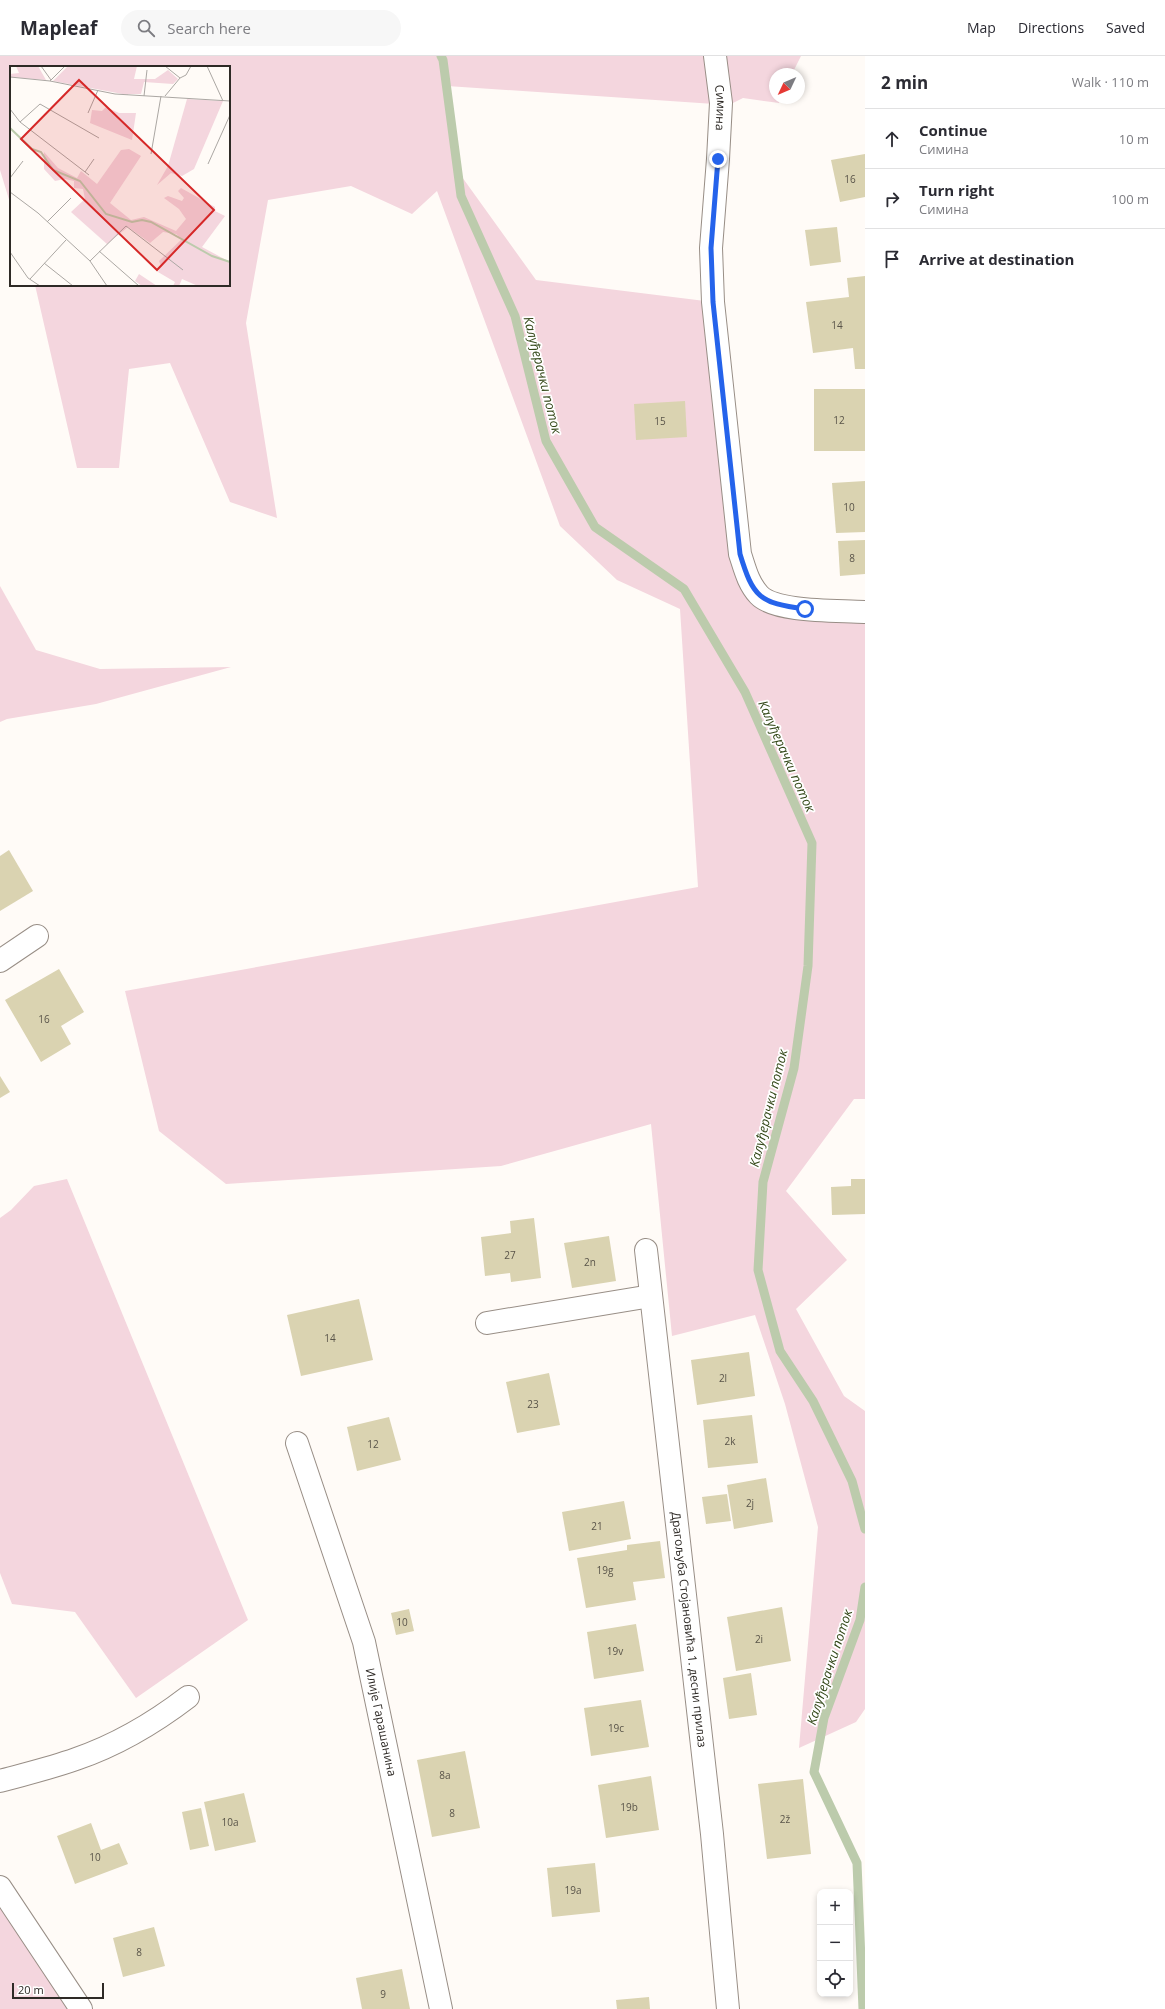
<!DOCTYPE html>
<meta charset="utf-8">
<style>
body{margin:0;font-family:"Open Sans",sans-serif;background:#f7f7f7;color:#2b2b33}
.controls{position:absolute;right:12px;bottom:12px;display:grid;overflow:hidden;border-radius:8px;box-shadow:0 2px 6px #0003}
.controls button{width:36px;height:36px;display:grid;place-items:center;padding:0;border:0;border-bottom:1px solid #e1e1e2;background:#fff;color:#2b2b33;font:20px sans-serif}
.compass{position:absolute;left:769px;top:12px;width:36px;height:36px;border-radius:50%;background:#fff;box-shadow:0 2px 6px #0003;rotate:226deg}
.scale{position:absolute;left:12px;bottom:10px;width:92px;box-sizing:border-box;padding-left:4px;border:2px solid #2e2a26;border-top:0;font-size:11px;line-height:14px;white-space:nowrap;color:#2e2a26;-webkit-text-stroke:3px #fff;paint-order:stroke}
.stop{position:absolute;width:12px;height:12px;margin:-9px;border:3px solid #2563eb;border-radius:50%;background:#fff}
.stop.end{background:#2563eb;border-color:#fff;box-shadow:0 1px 4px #0008}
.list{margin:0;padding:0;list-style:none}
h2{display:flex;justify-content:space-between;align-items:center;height:52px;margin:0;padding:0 16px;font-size:17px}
h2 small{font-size:13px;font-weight:400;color:#7c7c81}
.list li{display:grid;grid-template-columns:26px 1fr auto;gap:12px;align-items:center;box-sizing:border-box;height:60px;padding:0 16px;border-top:1px solid #e1e1e2}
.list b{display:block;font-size:15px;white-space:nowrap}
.list p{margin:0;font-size:13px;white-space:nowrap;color:#7c7c81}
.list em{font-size:13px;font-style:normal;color:#7c7c81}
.icon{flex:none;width:22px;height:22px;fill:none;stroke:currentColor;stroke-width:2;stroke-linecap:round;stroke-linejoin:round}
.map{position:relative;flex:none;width:865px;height:1953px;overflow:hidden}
header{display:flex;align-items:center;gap:24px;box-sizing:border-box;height:56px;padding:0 20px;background:#fff;border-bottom:1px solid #e1e1e2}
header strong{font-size:19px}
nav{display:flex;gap:22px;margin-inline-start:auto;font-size:14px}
.search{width:280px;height:36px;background:#f7f7f7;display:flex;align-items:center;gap:10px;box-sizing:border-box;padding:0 14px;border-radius:22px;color:#7c7c81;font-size:15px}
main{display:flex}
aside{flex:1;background:#fff}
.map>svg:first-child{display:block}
.green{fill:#f4d6de}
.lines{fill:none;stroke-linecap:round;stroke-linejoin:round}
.stream{stroke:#bccbac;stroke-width:9}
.building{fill:#dad3b1}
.minor-casing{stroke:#988e86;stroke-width:24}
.minor{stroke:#fff;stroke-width:22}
.route{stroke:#2563eb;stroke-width:5}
.labels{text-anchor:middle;stroke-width:3.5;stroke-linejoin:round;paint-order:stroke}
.number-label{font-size:10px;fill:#595449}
.street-label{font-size:12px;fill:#2e2a26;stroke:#fff}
.water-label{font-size:13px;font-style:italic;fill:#344819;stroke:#fff}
.inset-river{fill:none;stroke:#bccbac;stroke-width:2}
.inset-road{fill:none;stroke:#aba7a3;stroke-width:1}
.view{fill:#d62828;fill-opacity:0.15;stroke:#d62828;stroke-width:2}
.inset-edge{fill:none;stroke:#2e2a26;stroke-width:2}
</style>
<header>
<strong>Mapleaf</strong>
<div class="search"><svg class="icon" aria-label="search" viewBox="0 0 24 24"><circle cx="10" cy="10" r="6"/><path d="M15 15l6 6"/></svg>Search here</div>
<nav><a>Map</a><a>Directions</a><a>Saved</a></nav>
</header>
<main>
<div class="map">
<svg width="865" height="1953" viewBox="0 0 865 1953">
<rect width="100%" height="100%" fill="#fffbf7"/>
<g class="green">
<polygon points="0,0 801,0 792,18 775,18 775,42 781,42 779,47 743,42 729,49 447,30 457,114 536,224 713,246 748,524 805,553 865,555 865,1043 854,1043 786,1135 847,1204 796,1253 844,1340 865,1355 865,1653 856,1666 799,1692 818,1471 785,1348 755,1259 672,1280 651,1068 501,1110 226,1128 159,1075 125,935 698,831 680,553 617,524 560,470 437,135 412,158 351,130 268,144 246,267 277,462 230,446 170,307 129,313 119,412 77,412 35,229 229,229 229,11 11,11 11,150 0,114"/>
<polygon points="0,530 36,594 100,613 231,611 96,648 7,663 0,666"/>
<polygon points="67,1123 248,1564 136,1642 75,1556 12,1548 0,1517 0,1162 11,1154 34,1130"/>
<polygon points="0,1840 75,1953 0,1953"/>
</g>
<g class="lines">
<g class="stream">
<polyline points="441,0 443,4 461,140 515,260 546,385 595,471 684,533 745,636 812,787 808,910 794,1012 763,1126 758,1214 780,1295 813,1345 852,1425 865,1473"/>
<polyline points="863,1953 857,1807 814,1716 824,1662 860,1564 865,1531"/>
</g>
</g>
<g class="building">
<polygon points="865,98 865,141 840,146 831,104"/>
<polygon points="837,171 841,206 810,210 805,174"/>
<polygon points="865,220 865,313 855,313 853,292 813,297 806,246 849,241 847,222"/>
<rect x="814" y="333" width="51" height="62"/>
<polygon points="685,345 687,381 636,384 634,348"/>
<polygon points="865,425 865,476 836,477 832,427"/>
<polygon points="865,484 865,518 840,520 838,485"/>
<polygon points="9,794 33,835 0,855 0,800"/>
<polygon points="59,913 84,956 61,970 71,988 41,1006 5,944"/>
<polygon points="0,1020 10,1036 0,1042"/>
<polygon points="851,1123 865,1123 865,1158 832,1159 831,1131 851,1130"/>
<polygon points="534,1162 541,1222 511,1226 510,1217 485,1220 481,1181 511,1177 510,1165"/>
<polygon points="609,1180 616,1225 572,1232 564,1187"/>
<polygon points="359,1243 373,1304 301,1320 287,1259"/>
<polygon points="749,1296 755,1340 697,1349 691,1304"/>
<polygon points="549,1317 560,1369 517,1377 506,1326"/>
<polygon points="752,1359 758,1407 708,1412 703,1364"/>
<polygon points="389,1361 401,1404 357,1415 347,1371"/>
<polygon points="766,1422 773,1466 734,1473 727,1429"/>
<polygon points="727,1438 731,1465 706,1468 702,1441"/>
<polygon points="624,1445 631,1483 569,1495 562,1456"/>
<polygon points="660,1485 665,1522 633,1526 636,1544 586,1552 577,1502 627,1494 627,1489"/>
<polygon points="782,1551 791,1605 736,1615 727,1561"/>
<polygon points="409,1553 414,1575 396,1579 391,1557"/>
<polygon points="636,1568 644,1615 594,1623 587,1576"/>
<polygon points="751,1617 757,1659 729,1663 723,1622"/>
<polygon points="641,1644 649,1691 591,1700 584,1652"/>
<polygon points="465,1695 480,1772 432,1781 417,1704"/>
<polygon points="651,1720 659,1774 606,1782 598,1729"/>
<polygon points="803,1723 811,1798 767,1803 758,1728"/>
<polygon points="244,1737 256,1786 215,1795 204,1746"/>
<polygon points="201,1752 209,1790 190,1794 182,1756"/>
<polygon points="91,1767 101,1794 119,1787 128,1808 75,1828 57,1780"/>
<polygon points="595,1807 600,1856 552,1861 547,1812"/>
<polygon points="154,1871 165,1910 123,1921 113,1882"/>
<polygon points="402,1913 410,1953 362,1953 356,1922"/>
<polygon points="649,1941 650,1953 617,1953 616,1944"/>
</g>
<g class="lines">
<defs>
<g id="minor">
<path id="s1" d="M715,0L721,47L718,103L711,192L713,246L740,498C745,513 748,527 759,539C776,557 841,554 865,556"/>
<polyline points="0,905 37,880"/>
<path id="s2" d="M646,1194L712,1778L728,1953"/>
<polyline points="487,1267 651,1240"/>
<path id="s3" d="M297,1387L364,1586L441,1953"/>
<path d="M0,1725C25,1718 51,1712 76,1703C117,1689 154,1667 188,1641"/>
<polyline points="0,1831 81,1953"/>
</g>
</defs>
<use href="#minor" class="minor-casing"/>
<use href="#minor" class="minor"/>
</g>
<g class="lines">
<path class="route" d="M718,103L711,192L713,246L740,498C753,541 759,547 805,553"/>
</g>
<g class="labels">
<g class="number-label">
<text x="850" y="127">16</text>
<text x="837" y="273">14</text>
<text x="839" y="368">12</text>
<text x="660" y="369">15</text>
<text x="849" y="455">10</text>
<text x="852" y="506">8</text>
<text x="44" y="967">16</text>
<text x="510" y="1203">27</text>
<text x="590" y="1210">2n</text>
<text x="330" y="1286">14</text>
<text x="723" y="1326">2l</text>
<text x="533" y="1352">23</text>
<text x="730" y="1389">2k</text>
<text x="373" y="1392">12</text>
<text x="750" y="1451">2j</text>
<text x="597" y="1474">21</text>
<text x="605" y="1518">19g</text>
<text x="402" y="1570">10</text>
<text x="759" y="1587">2i</text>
<text x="615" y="1599">19v</text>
<text x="616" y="1676">19c</text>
<text x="445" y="1723">8a</text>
<text x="629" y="1755">19b</text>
<text x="452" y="1761">8</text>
<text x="785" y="1767">2ž</text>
<text x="230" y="1770">10a</text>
<text x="95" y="1805">10</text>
<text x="573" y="1838">19a</text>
<text x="139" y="1900">8</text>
<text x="383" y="1942">9</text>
</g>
<g class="street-label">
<text dy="4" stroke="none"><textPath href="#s1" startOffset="52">Симина</textPath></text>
<text dy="4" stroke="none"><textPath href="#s2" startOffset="382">Драгољуба Стојановића 1. десни прилаз</textPath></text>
<text dy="4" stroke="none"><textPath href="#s3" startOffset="292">Илије Гарашанина</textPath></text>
</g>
<g class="water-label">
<text transform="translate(543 319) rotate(76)" y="5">Калуђерачки поток</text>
<text transform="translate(787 700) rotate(66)" y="5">Калуђерачки поток</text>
<text transform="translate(768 1052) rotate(-76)" y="5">Калуђерачки поток</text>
<text transform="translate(829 1611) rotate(-72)" y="5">Калуђерачки поток</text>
</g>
</g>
<g transform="translate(10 10)">
<rect width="220" height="220" fill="#fffbf7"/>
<path d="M6,0H28L36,14L0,11V8L9,7ZM58,0H127L124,13H145L158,4L168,13L163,18L134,16L131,28H118L119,23L118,29L43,15ZM177,33L213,35L184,103L172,110L161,107L147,119L158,100ZM96,41L109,47H126L122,74L80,57L82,44L92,45ZM119,83L131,90L100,137L121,154L134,151L166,165L176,153L169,143L154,132L158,130L172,135L174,132L168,125L171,122L205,141V145L215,150L192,181L220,196V220H188L172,213L169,220H163L165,216L148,206L151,200L149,195L172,173L166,168L153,166L140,177L118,161L97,178L61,146L75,133L73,123L64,122V115L55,113L45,115L34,103V86L48,102L67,112L71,105L87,118L111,84ZM129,208L147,220H132L125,215Z" fill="#f4d6de"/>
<path class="inset-river" d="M0,62L22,83L31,86L43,104L70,115L96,148L122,156L132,154L141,156L202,190L220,196"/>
<path class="inset-road" d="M31,0L41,14M197,0L213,35M0,11L40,15L105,28L220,35M170,12L176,9L181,0M40,15L55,0M134,30L137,4M155,30L170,12L155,0M0,43L10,56L79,109M78,47L88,24M10,56L30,38L89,72M141,88L151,30M198,98L220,49M75,106L84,93M0,112L13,95M0,126L28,147L80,195L97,220M37,156L61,132M89,185L129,220M0,186L18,212L30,220M80,195L116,160L173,204M34,197L63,220M20,213L56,174"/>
<path class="view" d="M69,14L204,144L147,204L11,73Z"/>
<rect width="220" height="220" class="inset-edge"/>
</g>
</svg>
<div class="controls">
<button>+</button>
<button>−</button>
<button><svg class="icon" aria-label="locate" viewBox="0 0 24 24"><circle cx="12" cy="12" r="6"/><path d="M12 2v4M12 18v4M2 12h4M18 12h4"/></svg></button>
</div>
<svg class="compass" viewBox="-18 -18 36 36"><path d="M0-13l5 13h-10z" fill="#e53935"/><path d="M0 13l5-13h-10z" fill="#7c7c81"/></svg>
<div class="scale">20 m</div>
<div class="stop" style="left:805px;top:553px"></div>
<div class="stop end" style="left:718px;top:103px"></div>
</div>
<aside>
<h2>2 min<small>Walk · 110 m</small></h2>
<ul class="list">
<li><svg class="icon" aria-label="ahead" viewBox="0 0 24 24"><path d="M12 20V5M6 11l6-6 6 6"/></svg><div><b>Continue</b><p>Симина</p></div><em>10 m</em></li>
<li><svg class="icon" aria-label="right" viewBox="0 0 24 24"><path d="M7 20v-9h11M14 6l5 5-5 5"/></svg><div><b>Turn right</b><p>Симина</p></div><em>100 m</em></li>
<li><svg class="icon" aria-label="arrive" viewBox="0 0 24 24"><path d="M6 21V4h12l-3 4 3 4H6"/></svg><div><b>Arrive at destination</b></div></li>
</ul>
</aside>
</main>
